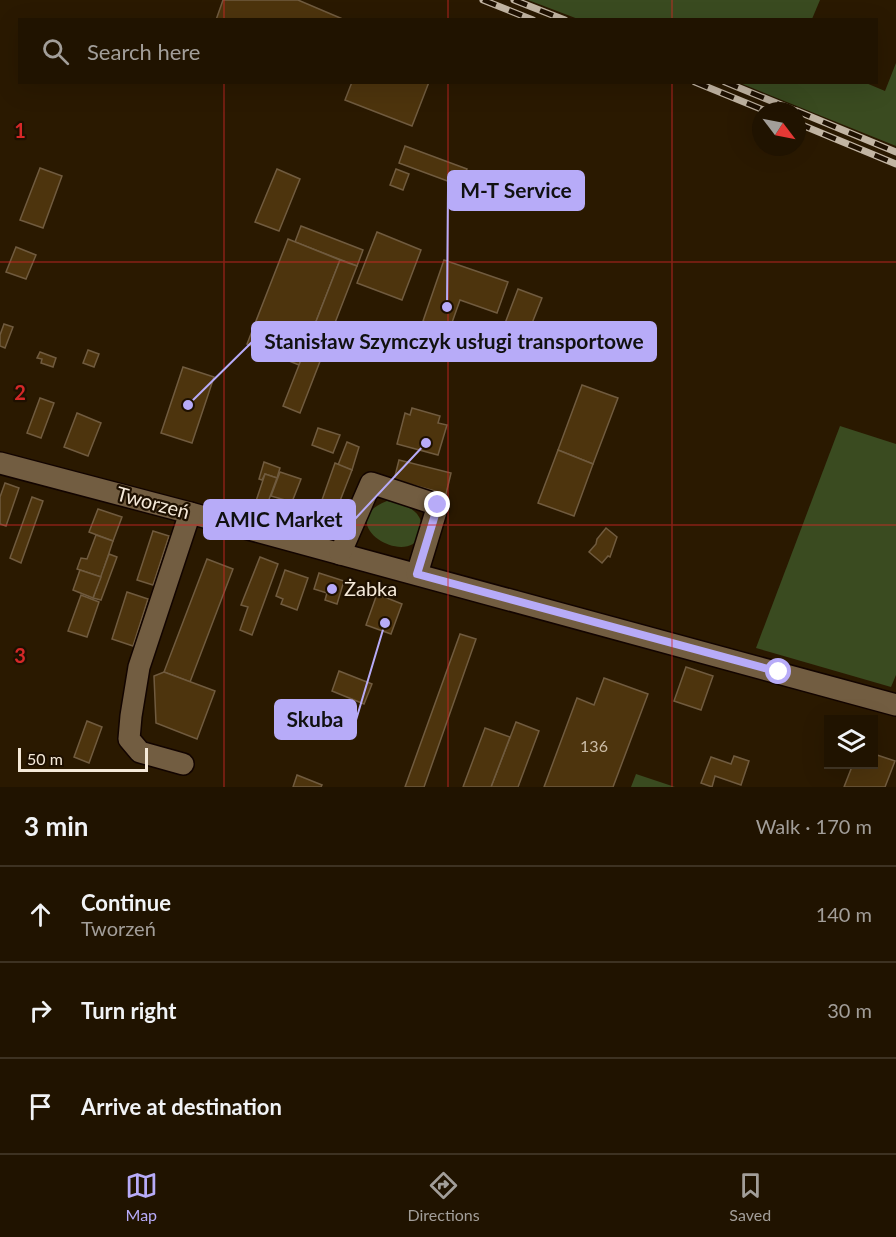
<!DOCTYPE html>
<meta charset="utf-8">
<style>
body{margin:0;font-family:Lato,sans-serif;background:#281c0a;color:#f1f3f6}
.controls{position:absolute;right:18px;bottom:18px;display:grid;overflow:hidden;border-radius:0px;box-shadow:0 6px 24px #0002}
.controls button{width:54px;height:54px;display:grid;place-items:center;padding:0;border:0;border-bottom:2px solid #3d3222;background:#201300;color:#f1f3f6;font:30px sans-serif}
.compass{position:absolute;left:752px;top:102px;width:54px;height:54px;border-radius:50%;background:#201300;box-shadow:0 6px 24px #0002;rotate:122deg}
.scale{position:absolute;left:18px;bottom:15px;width:130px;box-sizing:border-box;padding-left:6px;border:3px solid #f5e9d9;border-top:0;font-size:16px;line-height:21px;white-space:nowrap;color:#f5e9d9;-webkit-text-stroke:4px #1e1000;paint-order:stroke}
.stop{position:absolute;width:18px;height:18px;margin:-14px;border:4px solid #b7abf8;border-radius:50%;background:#fff}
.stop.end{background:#b7abf8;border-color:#fff;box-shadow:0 2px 6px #0008}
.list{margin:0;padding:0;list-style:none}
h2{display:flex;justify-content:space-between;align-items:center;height:78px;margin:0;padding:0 24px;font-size:26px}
h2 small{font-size:20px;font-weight:400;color:#a29e99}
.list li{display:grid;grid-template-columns:39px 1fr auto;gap:18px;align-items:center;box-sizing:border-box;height:96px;padding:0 24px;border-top:2px solid #3d3222}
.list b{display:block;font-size:22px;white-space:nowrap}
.list p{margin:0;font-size:20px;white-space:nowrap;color:#a29e99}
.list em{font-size:20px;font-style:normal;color:#a29e99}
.icon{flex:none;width:33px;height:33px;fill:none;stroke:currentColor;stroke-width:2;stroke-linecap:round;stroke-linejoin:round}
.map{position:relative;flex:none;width:896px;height:787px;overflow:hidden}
.search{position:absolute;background:#201300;box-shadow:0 6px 24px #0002;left:18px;right:18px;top:18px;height:66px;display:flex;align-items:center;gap:15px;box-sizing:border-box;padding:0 21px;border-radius:0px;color:#a29e99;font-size:22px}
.sheet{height:366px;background:#201300}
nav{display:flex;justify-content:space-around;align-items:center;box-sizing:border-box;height:84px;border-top:2px solid #3d3222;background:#201300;font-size:16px;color:#a29e99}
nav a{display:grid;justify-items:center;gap:3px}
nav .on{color:#b7abf8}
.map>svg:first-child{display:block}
.green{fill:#3a4b20}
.building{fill:#4d340d;stroke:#705b3f;stroke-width:1.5}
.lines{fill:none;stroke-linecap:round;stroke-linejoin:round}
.minor-casing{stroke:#120400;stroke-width:24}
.minor{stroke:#725d41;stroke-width:21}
.rail-casing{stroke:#c2b5a3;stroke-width:7}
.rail{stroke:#1e1000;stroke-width:4.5;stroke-dasharray:14;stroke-linecap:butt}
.route{stroke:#b7abf8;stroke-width:8}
.grid{fill:none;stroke:#d62828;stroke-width:1.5;stroke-opacity:0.55}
.poi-dot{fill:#b7abf8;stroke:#1e1000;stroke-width:2}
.labels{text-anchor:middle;stroke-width:4.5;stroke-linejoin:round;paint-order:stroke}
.number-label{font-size:16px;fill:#cbbca6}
.street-label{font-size:20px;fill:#f5e9d9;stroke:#1e1000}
.poi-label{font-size:20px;fill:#f5e9d9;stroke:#1e1000;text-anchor:start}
.grid-label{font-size:20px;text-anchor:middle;font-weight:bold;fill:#d62828;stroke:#1e1000;stroke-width:4.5;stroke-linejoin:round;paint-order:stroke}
.leader{fill:none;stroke:#b7abf8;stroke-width:2}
.callout-dot{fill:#b7abf8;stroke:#1e1000;stroke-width:2}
.callout{fill:#b7abf8;stroke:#b7abf8;stroke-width:2}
.callout-label{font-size:21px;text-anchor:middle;font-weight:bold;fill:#111}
</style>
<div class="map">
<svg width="896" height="787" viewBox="0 0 896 787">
<rect width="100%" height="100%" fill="#2a1900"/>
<g class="green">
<polygon points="528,0 820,0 812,19 578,19"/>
<polygon points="896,63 896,146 740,83 866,83 885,91"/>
<polygon points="840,426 896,444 896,675 891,687 756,648"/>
<path d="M387,501C400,503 418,508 421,522C422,525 422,529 422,533C419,536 417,541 413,544C390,558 338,520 387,501Z"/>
<polygon points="636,774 675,787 631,787"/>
</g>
<g class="building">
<polygon points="223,0 298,0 345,20 216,20"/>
<polygon points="352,82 429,82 412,126 345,100"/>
<polygon points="405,146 467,169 461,186 399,163"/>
<polygon points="40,168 62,176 43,228 20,220"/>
<polygon points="277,169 300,179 279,231 255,222"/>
<polygon points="396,169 409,174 403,190 390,185"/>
<polygon points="301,226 363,250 357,266 295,242"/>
<polygon points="377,232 421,250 402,300 357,283"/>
<polygon points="288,239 340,260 299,365 247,344"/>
<polygon points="16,247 36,255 26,279 6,272"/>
<polygon points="340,260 357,266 300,413 283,406"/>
<polygon points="444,260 508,282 497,313 460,300 449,331 423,321"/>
<polygon points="518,289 542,298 519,356 496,347"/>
<polygon points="4,324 13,327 5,348 0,346 0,335"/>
<polygon points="88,350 99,354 94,367 83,363"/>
<polygon points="40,352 56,358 53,367 41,363 42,359 37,358"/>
<polygon points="183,367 214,377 192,443 161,433"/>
<polygon points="582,385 618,398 593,464 558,450"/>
<polygon points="40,398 54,403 41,438 27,433"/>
<polygon points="412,408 440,416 438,423 447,425 438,455 397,444 405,413 410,415"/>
<polygon points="77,413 101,423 88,456 64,447"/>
<polygon points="318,428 340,435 333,453 312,445"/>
<polygon points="347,442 359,447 352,470 338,465"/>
<polygon points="558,450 593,464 574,516 538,503"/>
<polygon points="399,460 451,473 446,494 394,480"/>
<polygon points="264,462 280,468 277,478 265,474 262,480 259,479"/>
<polygon points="335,463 352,470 338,506 322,500"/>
<polygon points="280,472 301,479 292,502 271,496"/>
<polygon points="265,474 277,478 265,510 254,507"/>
<polygon points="5,483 19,488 6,526 0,524 0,497"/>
<polygon points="32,497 43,501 21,563 10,558"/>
<polygon points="98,509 122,517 113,541 89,532"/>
<polygon points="606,528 617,537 610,557 608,556 602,563 589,552 596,544 597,539"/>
<polygon points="153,531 169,536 153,585 137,580"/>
<polygon points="96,535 113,541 101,577 77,569 81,558 87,559"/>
<polygon points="109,554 117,557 101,600 93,598"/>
<polygon points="260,557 278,564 252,635 240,630 248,607 241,605"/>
<polygon points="207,559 233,569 190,682 164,672"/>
<polygon points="80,570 101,577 93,598 73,590"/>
<polygon points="285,570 308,578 297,610 281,604 283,599 276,596"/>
<polygon points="319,573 344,581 337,604 325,600 327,593 314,589"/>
<polygon points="127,592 148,599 133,646 112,639"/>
<polygon points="377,594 402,604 391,634 366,625"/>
<polygon points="81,595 99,602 87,637 68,631"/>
<polygon points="460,634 476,639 424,787 405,787"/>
<polygon points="686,667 713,676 701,710 674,701"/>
<polygon points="339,671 372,684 364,704 332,691"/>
<polygon points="164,672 215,691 197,739 156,723 154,676"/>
<polygon points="604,678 648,694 613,787 544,787 577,698 594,705"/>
<polygon points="87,721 102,727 89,763 74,757"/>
<polygon points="516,722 539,731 518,787 491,787"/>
<polygon points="485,728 510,737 491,787 463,787"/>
<polygon points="874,754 895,761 885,787 844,787 853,764 874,764"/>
<polygon points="734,756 749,761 741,785 715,776 712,787 701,783 711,757 731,764"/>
<polygon points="297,775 322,785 321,787 293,787"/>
</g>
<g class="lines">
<defs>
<g id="minor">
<polyline points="0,463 190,513 896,705"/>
<polyline points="340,554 371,483 438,505 417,574"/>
<polyline points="183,764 140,752 129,739 131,716 139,667 190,513"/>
</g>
</defs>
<use href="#minor" class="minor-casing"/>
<use href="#minor" class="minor"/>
<defs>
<g id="rail">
<polyline points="483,0 533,20"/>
<polyline points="514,0 565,20"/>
<polyline points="695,82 766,111"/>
<polyline points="725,82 796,111"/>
<polyline points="797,111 896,152"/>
<polyline points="797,123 896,164"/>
</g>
</defs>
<use href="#rail" class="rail-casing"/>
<use href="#rail" class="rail"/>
</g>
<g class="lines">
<polyline class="route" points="438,505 417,574 779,672"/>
</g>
<path class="grid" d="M224,0V20M448,0V20M672,0V20M224,82V787M448,82V787M672,82V787M0,262H896M0,525H896"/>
<circle class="poi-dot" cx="332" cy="589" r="6"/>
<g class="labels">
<g class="number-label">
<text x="594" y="752">136</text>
</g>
<g class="street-label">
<text transform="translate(153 503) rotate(15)" y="7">Tworzeń</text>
</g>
<g class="poi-label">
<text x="344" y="596">Żabka</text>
</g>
</g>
<g class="grid-label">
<text x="20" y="138">1</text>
<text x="20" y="400">2</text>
<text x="20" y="663">3</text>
</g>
<path class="leader" d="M447 307L448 190M188 405L252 342M426 443L355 519M385 623L356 720"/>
<g class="callout-dot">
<circle cx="447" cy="307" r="6"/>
<circle cx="188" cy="405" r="6"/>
<circle cx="426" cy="443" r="6"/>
<circle cx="385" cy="623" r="6"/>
</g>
<g class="callout">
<rect x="448" y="171" width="136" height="39" rx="6"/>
<rect x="252" y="322" width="404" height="39" rx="6"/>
<rect x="204" y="500" width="151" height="39" rx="6"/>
<rect x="275" y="700" width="81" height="39" rx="6"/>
</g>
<g class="callout-label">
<text x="516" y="198">M-T Service</text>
<text x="454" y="349">Stanisław Szymczyk usługi transportowe</text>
<text x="279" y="527">AMIC Market</text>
<text x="315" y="727">Skuba</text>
</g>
</svg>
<div class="controls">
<button><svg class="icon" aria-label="layers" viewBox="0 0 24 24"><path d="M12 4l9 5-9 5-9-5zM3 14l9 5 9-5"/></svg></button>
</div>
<svg class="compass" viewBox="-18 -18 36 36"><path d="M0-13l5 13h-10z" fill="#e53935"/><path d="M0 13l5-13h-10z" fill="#a29e99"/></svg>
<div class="scale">50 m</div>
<div class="stop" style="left:779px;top:672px"></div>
<div class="stop end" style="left:438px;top:505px"></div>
<div class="search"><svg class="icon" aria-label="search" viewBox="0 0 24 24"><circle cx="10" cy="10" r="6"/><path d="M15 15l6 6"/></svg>Search here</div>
</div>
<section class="sheet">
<h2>3 min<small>Walk · 170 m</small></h2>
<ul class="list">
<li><svg class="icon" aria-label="ahead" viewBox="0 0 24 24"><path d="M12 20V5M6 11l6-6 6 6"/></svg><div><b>Continue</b><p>Tworzeń</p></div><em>140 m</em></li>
<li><svg class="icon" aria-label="right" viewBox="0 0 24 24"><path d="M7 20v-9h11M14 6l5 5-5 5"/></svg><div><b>Turn right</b></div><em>30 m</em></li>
<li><svg class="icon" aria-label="arrive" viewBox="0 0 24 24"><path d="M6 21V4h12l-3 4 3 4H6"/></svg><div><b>Arrive at destination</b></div></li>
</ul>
</section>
<nav>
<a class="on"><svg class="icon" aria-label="map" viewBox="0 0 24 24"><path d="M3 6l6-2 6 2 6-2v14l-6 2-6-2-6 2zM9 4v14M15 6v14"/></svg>Map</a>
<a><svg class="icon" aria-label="directions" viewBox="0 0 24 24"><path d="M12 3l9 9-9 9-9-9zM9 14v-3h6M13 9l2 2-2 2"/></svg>Directions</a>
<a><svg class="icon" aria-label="saved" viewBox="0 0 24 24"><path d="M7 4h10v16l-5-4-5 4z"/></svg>Saved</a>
</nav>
